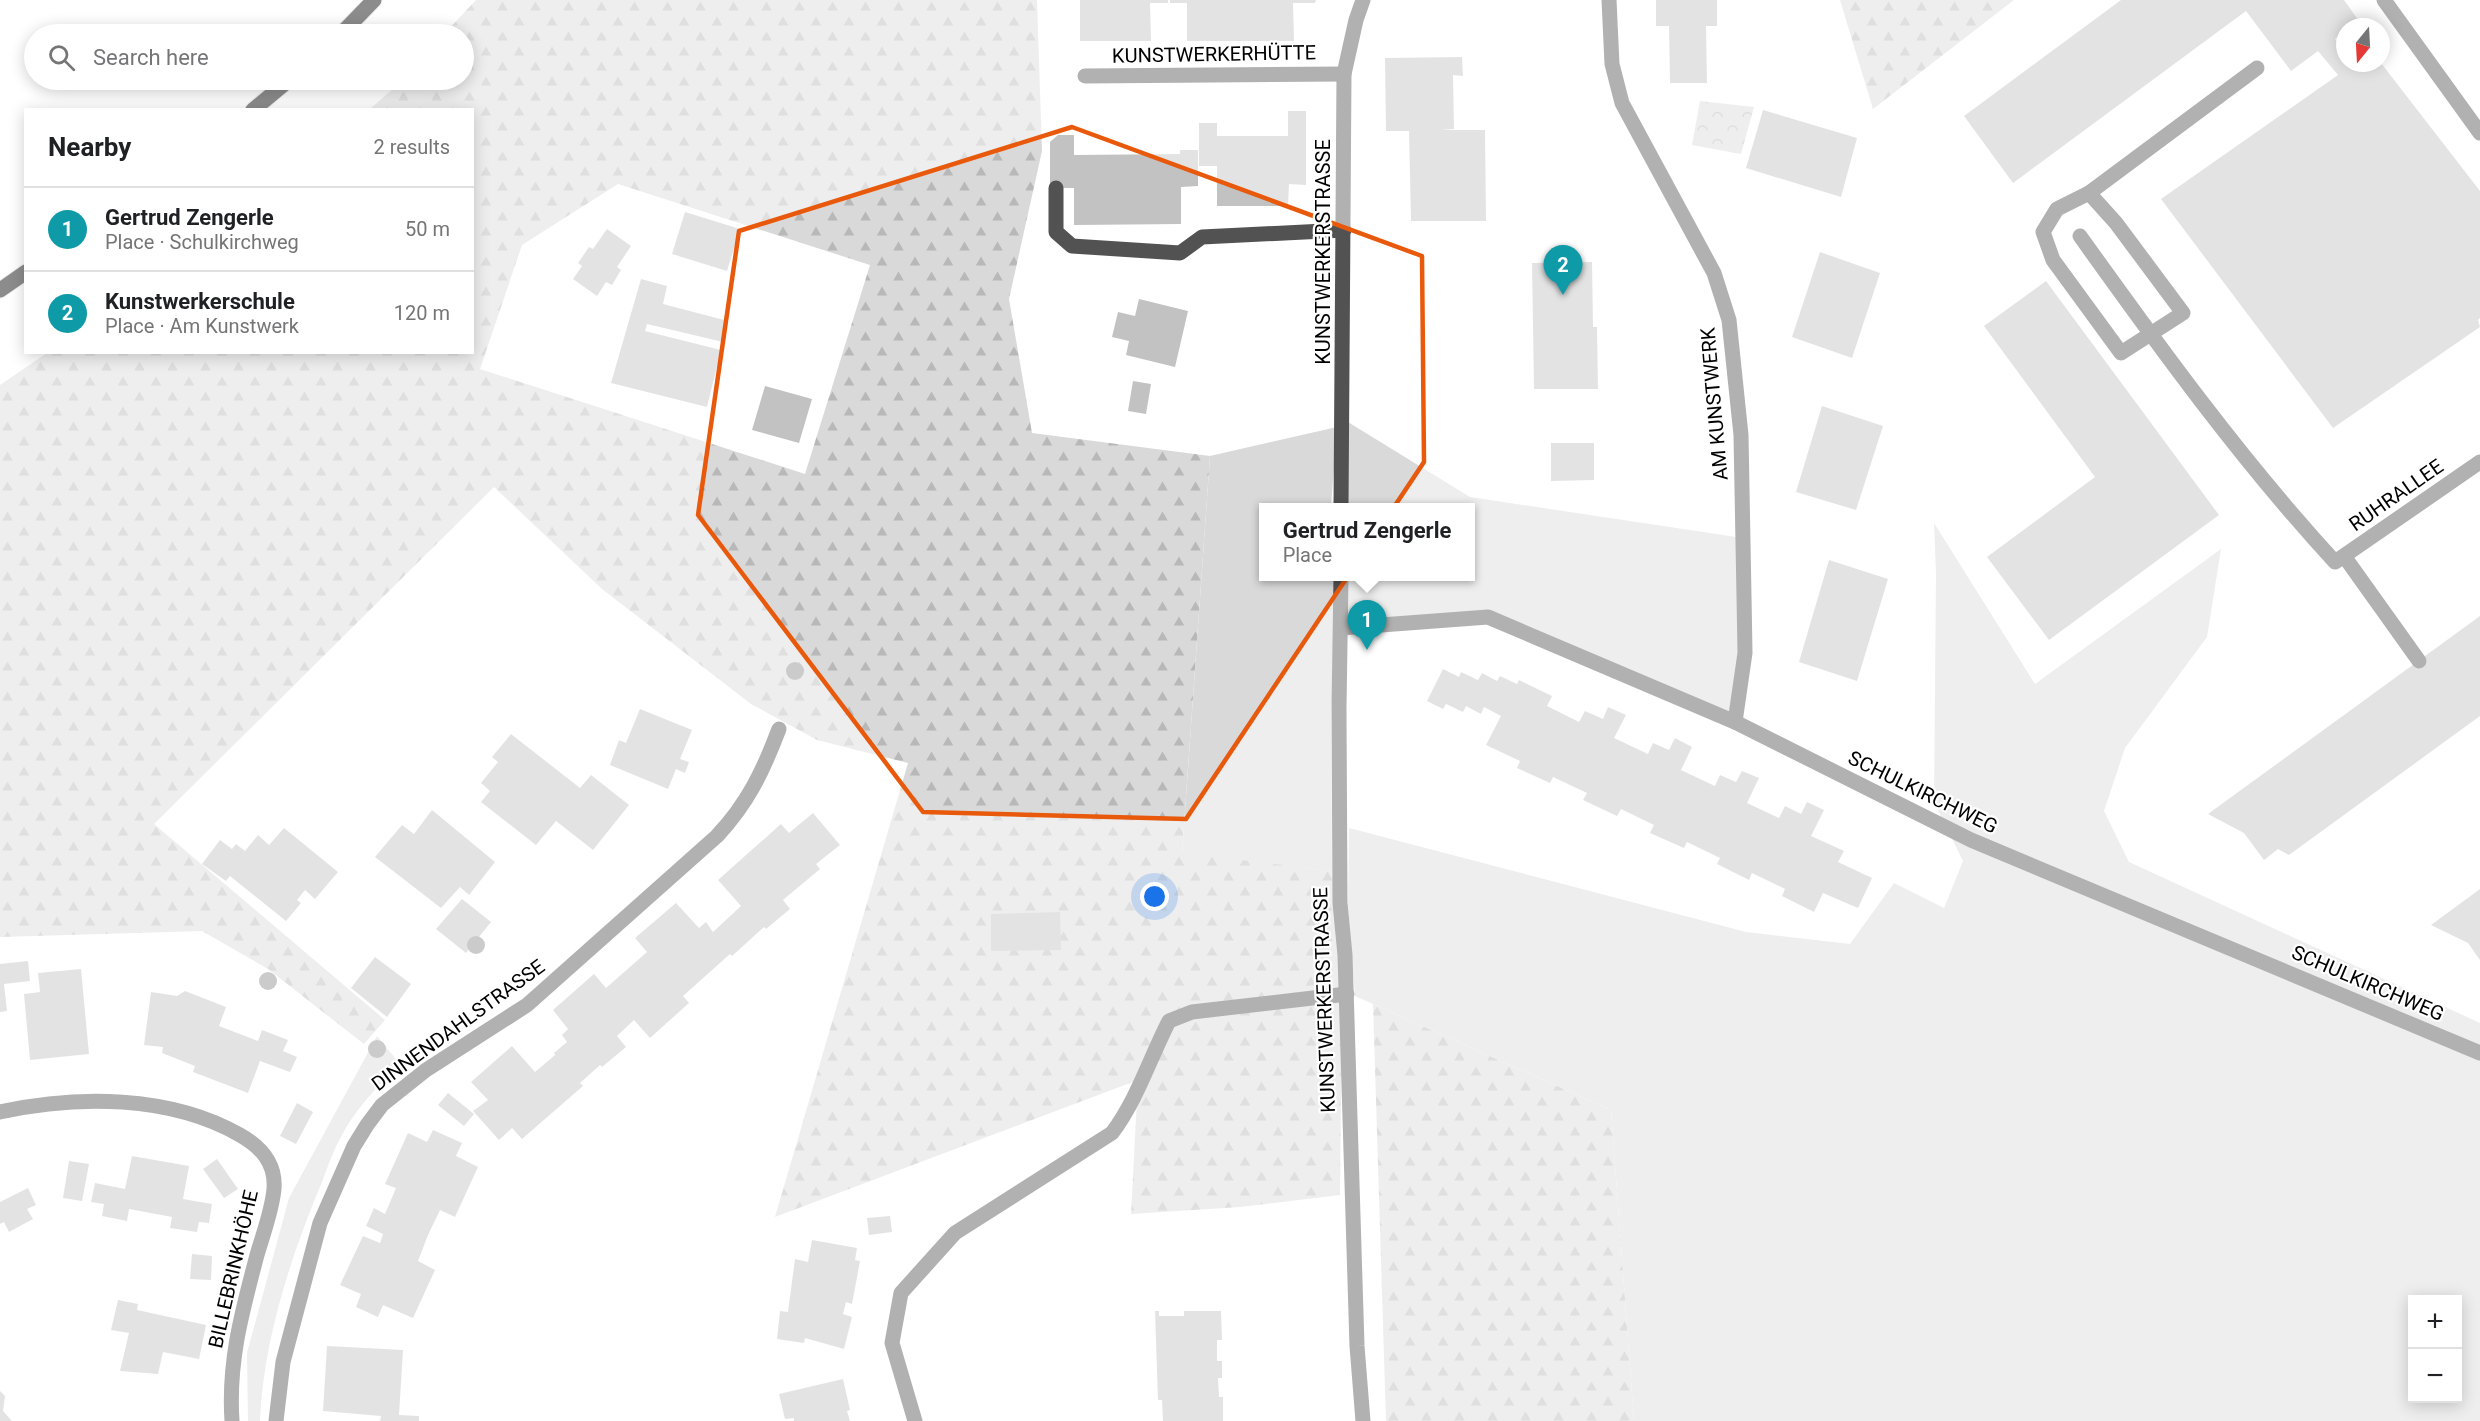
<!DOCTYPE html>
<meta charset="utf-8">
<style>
body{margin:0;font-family:Roboto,sans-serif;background:#f6f6f6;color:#202124}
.controls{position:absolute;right:18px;bottom:18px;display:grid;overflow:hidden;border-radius:0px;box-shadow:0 3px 15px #0003}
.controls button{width:54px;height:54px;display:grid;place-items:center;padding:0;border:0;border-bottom:2px solid #e0e0e0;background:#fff;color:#202124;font:30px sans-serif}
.compass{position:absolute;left:2336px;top:18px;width:54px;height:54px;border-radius:50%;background:#fff;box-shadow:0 3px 15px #0003;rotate:198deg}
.you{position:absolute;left:1155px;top:897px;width:21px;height:21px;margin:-15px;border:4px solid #fff;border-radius:50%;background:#1a73e8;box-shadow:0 0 0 9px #1a73e833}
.badge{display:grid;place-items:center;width:39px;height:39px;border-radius:50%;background:#2563eb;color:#fff;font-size:20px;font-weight:700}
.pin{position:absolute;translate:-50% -50px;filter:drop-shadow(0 2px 3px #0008)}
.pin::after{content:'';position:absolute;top:32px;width:21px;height:18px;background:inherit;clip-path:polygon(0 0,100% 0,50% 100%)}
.popup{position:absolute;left:1259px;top:503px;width:216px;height:78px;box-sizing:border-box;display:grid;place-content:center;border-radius:0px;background:#fff;filter:drop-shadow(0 2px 4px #0005);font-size:20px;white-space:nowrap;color:#757577}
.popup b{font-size:22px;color:#202124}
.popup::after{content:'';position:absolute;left:50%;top:100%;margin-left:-12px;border:12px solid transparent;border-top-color:#fff}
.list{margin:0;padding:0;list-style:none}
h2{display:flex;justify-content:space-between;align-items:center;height:78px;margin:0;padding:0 24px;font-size:26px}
h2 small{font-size:20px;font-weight:400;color:#757577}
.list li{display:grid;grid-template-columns:39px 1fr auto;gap:18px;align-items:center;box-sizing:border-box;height:84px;padding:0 24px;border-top:2px solid #e0e0e0}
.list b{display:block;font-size:22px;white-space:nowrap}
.list p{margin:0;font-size:20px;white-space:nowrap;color:#757577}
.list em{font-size:20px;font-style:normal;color:#757577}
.icon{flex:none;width:33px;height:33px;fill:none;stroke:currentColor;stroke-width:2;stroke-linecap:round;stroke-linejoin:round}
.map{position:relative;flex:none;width:2480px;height:1421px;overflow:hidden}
.search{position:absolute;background:#fff;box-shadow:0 3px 15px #0003;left:24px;top:24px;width:450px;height:66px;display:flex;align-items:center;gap:15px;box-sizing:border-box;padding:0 21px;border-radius:33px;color:#757577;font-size:22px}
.panel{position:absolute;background:#fff;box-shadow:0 3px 15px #0003;left:24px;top:108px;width:450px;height:246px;border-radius:0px}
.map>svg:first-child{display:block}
.grass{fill:#d9d9d9;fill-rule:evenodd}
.forest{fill:url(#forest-firs);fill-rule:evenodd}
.park{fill:url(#park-crowns)}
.building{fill:#c2c2c2}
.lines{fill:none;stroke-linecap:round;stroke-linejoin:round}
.major-casing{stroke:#dbdbdb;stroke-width:17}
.minor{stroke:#525252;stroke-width:15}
.major{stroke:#000;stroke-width:15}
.tree{fill:#8d8d8d}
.marked{fill:none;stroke:#e8590c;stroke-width:4.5;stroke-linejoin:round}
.labels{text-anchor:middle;stroke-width:4.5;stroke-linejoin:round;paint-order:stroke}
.street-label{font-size:20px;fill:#000;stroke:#fff}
</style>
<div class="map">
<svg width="2480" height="1421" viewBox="0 0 2480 1421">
<defs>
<pattern id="forest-firs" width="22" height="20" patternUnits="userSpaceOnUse" patternTransform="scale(1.5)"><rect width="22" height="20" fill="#d9d9d9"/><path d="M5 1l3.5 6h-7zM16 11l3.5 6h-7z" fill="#b8b8b8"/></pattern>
<pattern id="park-crowns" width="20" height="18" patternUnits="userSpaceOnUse" patternTransform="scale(1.5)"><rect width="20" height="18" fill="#d9d9d9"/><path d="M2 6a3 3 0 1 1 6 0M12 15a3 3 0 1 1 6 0" fill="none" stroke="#b8b8b8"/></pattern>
</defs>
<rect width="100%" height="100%" fill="#fff"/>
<g class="grass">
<polygon points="1343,419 1470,497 1743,538 1735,722 1477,617 1347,620 1346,577 1470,576 1470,508 1345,507"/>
<polygon points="1337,427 1331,507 1264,508 1264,576 1337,577 1341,628 1331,709 1332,871 1182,854 1210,456"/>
<path d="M1934,523L2035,684L2221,549L2207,637L2125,748L2104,811L2129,862L2480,1023V1421H1634L1611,1110L1355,996L1348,907L1349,828L1746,932L1850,944L1894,883L1944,908L1963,861L1934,802L1936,574ZM2412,1300H2458V1398H2412Z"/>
<path d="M377,1036L400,1064C379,1085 356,1108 342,1135C334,1149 328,1166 322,1182C291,1255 263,1342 260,1421H248L247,1353L289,1198Z"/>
</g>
<g class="forest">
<path d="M476,0H1037L1042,151L1009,299L1032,433L1210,456L1182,853L1332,871L1342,987L1340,1195L1240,1207L1131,1214L1138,1080L775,1217L908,763L817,740L751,704L602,589L494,487L154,824L385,1020L364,1044L268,969L202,931L0,937V385L47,353L472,352V110L370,109L403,80H464V34H444ZM618,184L870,265L805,474L480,369L522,245Z"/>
<polygon points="1840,0 2014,0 1873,109"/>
<polygon points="1373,1004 1611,1110 1634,1421 1386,1421"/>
</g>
<polygon class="park" points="1700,101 1754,107 1741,154 1692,145"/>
<g class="building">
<polygon points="1080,0 1168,0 1168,3 1150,3 1151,41 1080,41"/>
<polygon points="1170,0 1316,0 1315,3 1293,3 1294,41 1187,41 1187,3 1170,3"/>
<polygon points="1656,0 1717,0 1717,26 1706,26 1707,83 1670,83 1669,26 1656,26"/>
<polygon points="2121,0 2344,0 2359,21 2351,27 2345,27 2345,31 2335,39 2345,54 2345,63 2381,63 2480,191 2480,318 2478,320 2480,327 2333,428 2161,199 2338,75 2318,51 2291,71 2246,11 2013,183 1964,116"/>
<polygon points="1462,57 1463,76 1453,75 1454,129 1441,130 1485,130 1486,221 1411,221 1409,131 1386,131 1385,58"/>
<polygon points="1763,110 1857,138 1841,197 1746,168"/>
<polygon points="1288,111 1306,111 1306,185 1289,184 1288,206 1217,206 1217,166 1199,166 1199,123 1217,123 1217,136 1288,136"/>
<polygon points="1058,135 1074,135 1074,155 1180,154 1180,150 1198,150 1198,186 1181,187 1181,224 1074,225 1074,188 1050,188 1050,142"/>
<polygon points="685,212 740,229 727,271 672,254"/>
<polygon points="607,229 631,246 617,267 621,270 612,285 606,282 597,296 573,279 582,266 578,263 589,247 593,249"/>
<polygon points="1820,252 1880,273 1852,358 1792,337"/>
<polygon points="1592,262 1593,327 1597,327 1598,389 1534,389 1532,263"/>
<polygon points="641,279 667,286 663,304 728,321 723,342 647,324 645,331 721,350 707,407 611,383"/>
<polygon points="2046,281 2219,515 2049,640 1987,557 2095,477 1984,326"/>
<polygon points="1139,299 1188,311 1175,367 1126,355 1129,341 1112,337 1118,312 1135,316"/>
<polygon points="1133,381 1151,384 1146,414 1128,411"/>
<polygon points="765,386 812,399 799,443 752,430"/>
<polygon points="1822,406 1883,426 1856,510 1796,492"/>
<polygon points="1551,443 1594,443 1594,480 1551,481"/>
<polygon points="1829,560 1888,579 1857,681 1799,662"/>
<polygon points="2480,616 2480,716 2289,855 2278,849 2264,860 2244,833 2208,814"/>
<polygon points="1443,669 1459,677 1461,672 1478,680 1482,673 1497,681 1500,676 1517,684 1519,680 1552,696 1547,706 1579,722 1585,711 1603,719 1608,707 1626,715 1614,738 1648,754 1653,743 1669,750 1675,738 1692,747 1681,770 1715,786 1720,775 1736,782 1742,771 1759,778 1747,803 1779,818 1785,806 1801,814 1807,802 1824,810 1811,836 1844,851 1838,862 1872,878 1858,908 1823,893 1814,912 1782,896 1785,889 1752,873 1749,880 1717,864 1720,858 1687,842 1684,848 1650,833 1654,825 1621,809 1617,816 1583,800 1587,793 1553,777 1550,783 1517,768 1520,761 1486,745 1501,716 1484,707 1481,714 1466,706 1463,712 1446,704 1443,709 1427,701"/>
<polygon points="640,709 692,730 680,759 689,762 685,773 676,769 668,789 610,765 619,740 626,743"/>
<polygon points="511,734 580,788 591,775 629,805 593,850 556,821 536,845 481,802 490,791 481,783 498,762 492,757"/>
<polygon points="432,810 495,862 469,895 460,887 441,908 375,857 402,825 414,834"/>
<polygon points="813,813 840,845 816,864 820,869 783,900 790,909 766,929 764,927 732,956 730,954 683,996 689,1003 650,1038 634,1020 617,1036 626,1047 602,1067 600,1065 580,1083 583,1086 522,1139 512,1128 499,1140 473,1111 488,1100 471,1082 512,1046 535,1072 555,1055 554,1053 567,1042 562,1035 568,1029 553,1010 594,974 606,988 647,952 635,938 676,903 699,928 706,922 713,932 741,906 718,880 781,824 789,833"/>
<polygon points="284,828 338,872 315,899 305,890 297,900 301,903 286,921 230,876 226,881 202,864 220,840 232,849 236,844 245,851 258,835 269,845"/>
<polygon points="2480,889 2480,960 2468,943 2431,925"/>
<polygon points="462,899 491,922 466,953 436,929"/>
<polygon points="1060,912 1061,950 991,951 991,914"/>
<polygon points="375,957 411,984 387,1017 351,988"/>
<polygon points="28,961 30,981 4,984 7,1011 0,1012 0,964"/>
<polygon points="81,969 89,1054 30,1060 24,994 40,992 38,973"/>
<polygon points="185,991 226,1007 219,1026 258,1041 262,1030 288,1040 283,1051 297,1057 290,1072 260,1061 248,1093 193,1072 195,1066 162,1053 163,1047 144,1045 151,992 177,996"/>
<polygon points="448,1093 474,1114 464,1126 438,1105"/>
<polygon points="297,1103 313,1112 296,1144 280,1136"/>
<polygon points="433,1130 462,1143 456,1156 478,1167 455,1217 440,1210 428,1235 418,1261 435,1270 413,1318 383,1305 378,1317 356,1307 361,1294 340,1285 363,1236 380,1243 383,1234 366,1226 374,1208 385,1214 396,1188 385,1184 408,1133 427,1142"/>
<polygon points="132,1156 189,1166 183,1199 212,1204 209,1223 199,1222 197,1232 170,1228 172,1217 129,1209 127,1221 102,1216 104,1204 91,1202 95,1183 125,1189"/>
<polygon points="217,1159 238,1189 224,1198 203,1169"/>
<polygon points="69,1161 89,1164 82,1201 63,1198"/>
<polygon points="28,1188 36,1205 27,1209 33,1219 9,1232 4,1222 0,1224 0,1202"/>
<polygon points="890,1216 892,1232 869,1235 867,1218"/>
<polygon points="812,1240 857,1248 855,1260 860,1261 852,1304 846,1302 843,1314 852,1317 844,1349 805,1338 804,1343 777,1339 780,1311 788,1312 795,1259 808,1262"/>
<polygon points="192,1254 212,1256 211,1280 190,1279"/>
<polygon points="118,1300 138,1304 137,1310 206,1325 199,1359 163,1352 158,1374 120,1371 129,1333 111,1330"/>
<polygon points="1155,1311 1159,1311 1159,1316 1184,1316 1184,1311 1221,1311 1222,1340 1217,1340 1217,1361 1222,1361 1222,1378 1218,1378 1219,1397 1223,1397 1223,1421 1163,1421 1162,1400 1158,1400"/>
<polygon points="327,1346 403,1350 399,1415 419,1416 419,1421 380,1421 381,1416 323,1411"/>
<polygon points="843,1379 850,1410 847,1411 850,1421 794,1421 794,1418 785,1419 779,1394"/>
<polygon points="0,1391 5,1396 3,1411 12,1421 0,1421"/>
</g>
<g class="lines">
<defs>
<g id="major">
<polyline points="341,34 374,0"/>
<polyline points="253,110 289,80"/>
<polyline points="0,290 26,272"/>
</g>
</defs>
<use href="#major" class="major-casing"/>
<g class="minor">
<polyline points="1609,0 1612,64 1622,103 1714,273 1729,320 1741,435 1744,596 1745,653 1735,722"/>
<polyline points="2384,0 2480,133"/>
<polyline points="1085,76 1344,74"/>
<polyline points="1056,188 1056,232 1072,246 1180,253 1202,237 1344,230"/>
<polygon points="2089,193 2116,223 2183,313 2121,353 2053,260 2043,232 2057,209"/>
<polyline points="2089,193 2257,68"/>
<path d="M2080,236C2160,348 2242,461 2335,562L2480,462"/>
<polyline points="1341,508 1344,74 1356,20 1363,0"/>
<polyline points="2344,556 2419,661"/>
<polyline points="1341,576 1339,708 1340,903 1345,955 1357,1346 1363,1421"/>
<polyline points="1341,628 1488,617 1735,722 1971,840 2480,1053"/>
<path d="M0,1112C77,1095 170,1095 240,1135C261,1147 276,1163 274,1189C272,1211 263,1234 257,1255C242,1312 228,1361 232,1421"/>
<path d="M276,1421L283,1362L320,1223L354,1146L367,1125L382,1105L426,1070L527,1005L717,836C748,803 763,771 779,729"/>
<path d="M915,1421L892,1343L901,1293L955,1233L1112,1133C1137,1100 1150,1058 1169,1021L1192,1012L1347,994"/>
</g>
<use href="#major" class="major"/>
</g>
<g class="tree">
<circle cx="795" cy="671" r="9"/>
<circle cx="476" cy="945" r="9"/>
<circle cx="268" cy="981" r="9"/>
<circle cx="377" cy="1049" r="9"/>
</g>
<path d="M0 0H2480V1421H0ZM1072,127L1422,256L1424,462L1186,819L923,812L698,515L739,231Z" fill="#fff" fill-opacity=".55" fill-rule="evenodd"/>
<path class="marked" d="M1072,127L1422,256L1424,462L1186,819L923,812L698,515L739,231Z"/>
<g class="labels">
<g class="street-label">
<text transform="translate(1214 54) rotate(-1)" y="7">KUNSTWERKERHÜTTE</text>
<text transform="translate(1323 252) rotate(-90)" y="7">KUNSTWERKERSTRASSE</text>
<text transform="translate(1714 404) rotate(-95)" y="7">AM KUNSTWERK</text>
<text transform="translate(2396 495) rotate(-35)" y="7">RUHRALLEE</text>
<text transform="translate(1923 792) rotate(26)" y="7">SCHULKIRCHWEG</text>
<text transform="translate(2368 983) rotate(23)" y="7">SCHULKIRCHWEG</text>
<text transform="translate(1324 1000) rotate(-92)" y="7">KUNSTWERKERSTRASSE</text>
<text transform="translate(458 1025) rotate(-36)" y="7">DINNENDAHLSTRASSE</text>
<text transform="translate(233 1269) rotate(-77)" y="7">BILLEBRINKHÖHE</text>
</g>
</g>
</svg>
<div class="controls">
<button>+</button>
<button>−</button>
</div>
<svg class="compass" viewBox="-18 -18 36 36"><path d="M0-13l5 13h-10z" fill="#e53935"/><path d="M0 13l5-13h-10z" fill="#757577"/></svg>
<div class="you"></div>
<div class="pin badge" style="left:1367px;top:650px;background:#0f9aa8">1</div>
<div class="popup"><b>Gertrud Zengerle</b>Place</div>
<div class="pin badge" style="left:1563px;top:295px;background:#0f9aa8">2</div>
<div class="search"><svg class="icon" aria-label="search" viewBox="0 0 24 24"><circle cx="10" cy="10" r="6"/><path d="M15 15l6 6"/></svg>Search here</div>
<section class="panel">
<h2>Nearby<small>2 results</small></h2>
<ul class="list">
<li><span class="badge" style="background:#0f9aa8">1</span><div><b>Gertrud Zengerle</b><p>Place · Schulkirchweg</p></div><em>50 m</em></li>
<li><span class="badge" style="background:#0f9aa8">2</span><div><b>Kunstwerkerschule</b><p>Place · Am Kunstwerk</p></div><em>120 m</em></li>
</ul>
</section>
</div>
